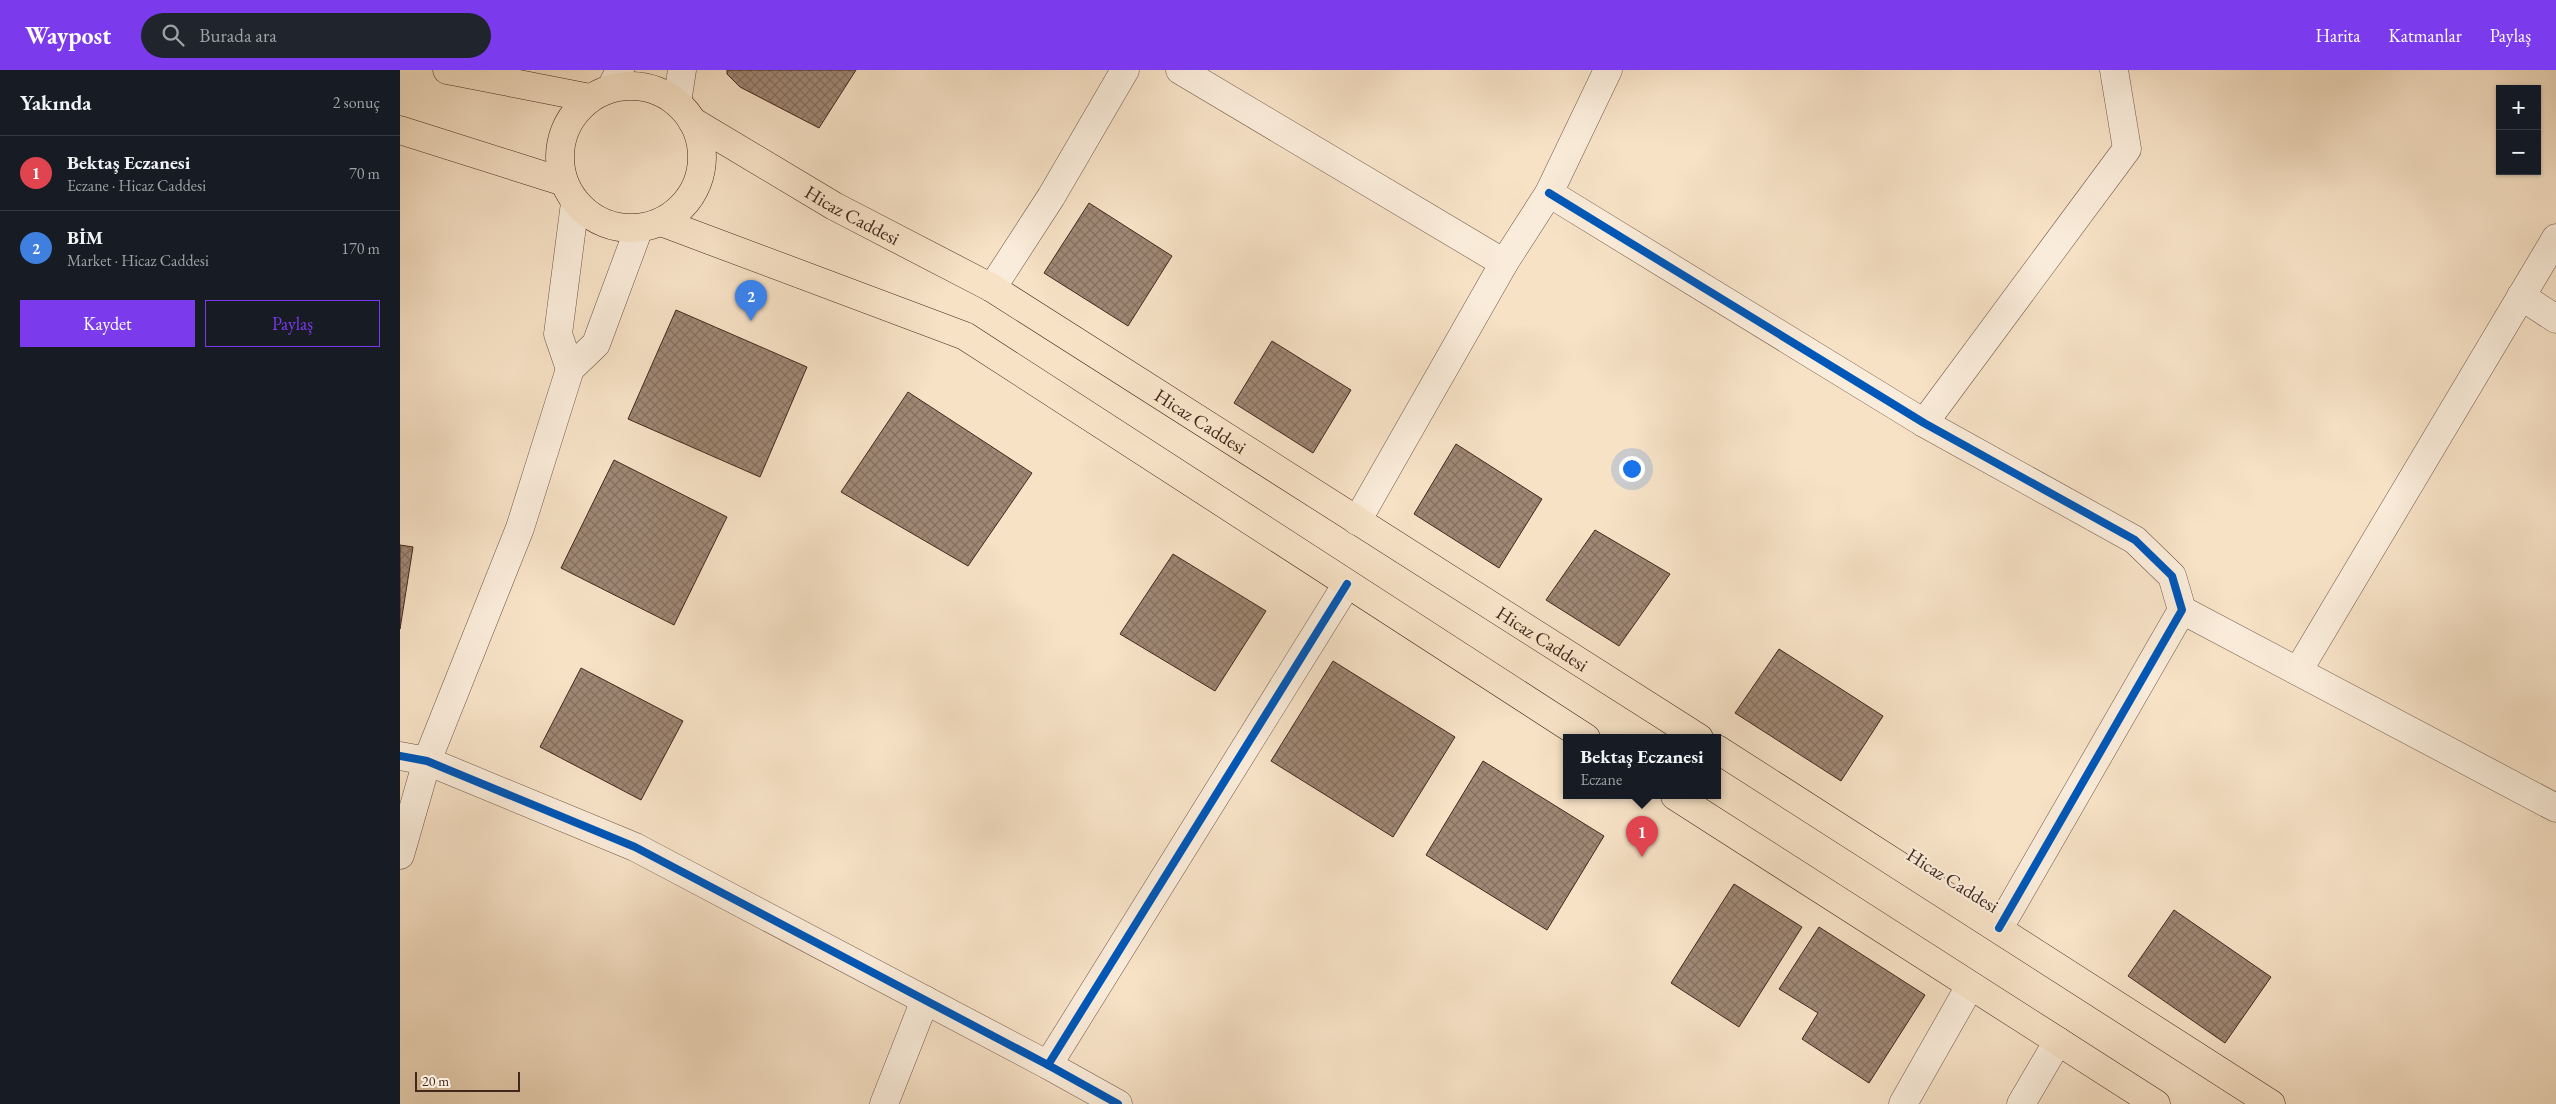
<!DOCTYPE html>
<html lang="tr">
<meta charset="utf-8">
<style>
body{margin:0;font-family:"EB Garamond",serif;background:#20242c;color:#f1f3f6}
.controls{position:absolute;right:15px;top:15px;display:grid;overflow:hidden;border-radius:0px;box-shadow:0 1px 4px #0004}
.controls button{width:45px;height:45px;display:grid;place-items:center;padding:0;border:0;border-bottom:1px solid #363941;background:#171b24;color:#f1f3f6;font:25px sans-serif}
.scale{position:absolute;left:15px;bottom:12px;width:105px;box-sizing:border-box;padding-left:5px;border:2px solid #42271d;border-top:0;font-size:14px;line-height:18px;white-space:nowrap;color:#42271d;-webkit-text-stroke:4px #faecda;paint-order:stroke}
.you{position:absolute;left:1231px;top:398px;width:18px;height:18px;margin:-12px;border:4px solid #fff;border-radius:50%;background:#1a73e8;box-shadow:0 0 0 8px #1a73e833}
.badge{display:grid;place-items:center;width:32px;height:32px;border-radius:50%;background:#7c3aed;color:#fff;font-size:16px;font-weight:700}
.pin{position:absolute;translate:-50% -41px;filter:drop-shadow(0 1px 2px #0008)}
.pin::after{content:'';position:absolute;top:26px;width:18px;height:15px;background:inherit;clip-path:polygon(0 0,100% 0,50% 100%)}
.popup{position:absolute;left:1163px;top:664px;width:158px;height:65px;box-sizing:border-box;display:grid;place-content:center;border-radius:0px;background:#171b24;filter:drop-shadow(0 1px 4px #0005);font-size:16px;white-space:nowrap;color:#9ea1a6}
.popup b{font-size:19px;color:#f1f3f6}
.popup::after{content:'';position:absolute;left:50%;top:100%;margin-left:-10px;border:10px solid transparent;border-top-color:#171b24}
.list{margin:0;padding:0;list-style:none}
h2{display:flex;justify-content:space-between;align-items:center;height:65px;margin:0;padding:0 20px;font-size:21px}
h2 small{font-size:16px;font-weight:400;color:#9ea1a6}
.list li{display:grid;grid-template-columns:32px 1fr auto;gap:15px;align-items:center;box-sizing:border-box;height:75px;padding:0 20px;border-top:1px solid #363941}
.list b{display:block;font-size:19px;white-space:nowrap}
.list p{margin:0;font-size:16px;white-space:nowrap;color:#9ea1a6}
.list em{font-size:16px;font-style:normal;color:#9ea1a6}
.actions{display:flex;gap:10px;padding:15px 20px}
.actions a{flex:1;padding:11px 0;border:1px solid #7c3aed;border-radius:0px;text-align:center;font-size:18px;color:#7c3aed}
.actions .main{background:#7c3aed;color:#fff}
.icon{flex:none;width:28px;height:28px;fill:none;stroke:currentColor;stroke-width:2;stroke-linecap:round;stroke-linejoin:round}
.map{position:relative;flex:none;width:2156px;height:1034px;overflow:hidden}
header{display:flex;align-items:center;gap:30px;box-sizing:border-box;height:70px;padding:0 25px;background:#7c3aed;color:#fff}
header strong{font-size:24px}
nav{display:flex;gap:28px;margin-inline-start:auto;font-size:18px}
.search{width:350px;height:45px;background:#20242c;display:flex;align-items:center;gap:12px;box-sizing:border-box;padding:0 18px;border-radius:28px;color:#9ea1a6;font-size:19px}
main{display:flex}
aside{flex:1;background:#171b24}
.map>svg:first-child{display:block}
.building{fill:url(#building-cross-hatch);stroke:#42271d}
.lines{fill:none;stroke-linecap:round;stroke-linejoin:round}
.minor-casing{stroke:#6f5647;stroke-width:29}
.major-casing{stroke:#42271d;stroke-width:29}
.minor{stroke:#faecda;stroke-width:28}
.major{stroke:#f7e2c6;stroke-width:28}
.cycleway-casing{stroke:#faecda;stroke-width:11}
.cycleway{stroke:#0057b8;stroke-width:8}
.labels{text-anchor:middle;stroke-width:4.5;stroke-linejoin:round;paint-order:stroke}
.street-label{font-size:19px;fill:#42271d;stroke:#faecda}
</style>
<header>
<strong>Waypost</strong>
<div class="search"><svg class="icon" aria-label="search" viewBox="0 0 24 24"><circle cx="10" cy="10" r="6"/><path d="M15 15l6 6"/></svg>Burada ara</div>
<nav><a>Harita</a><a>Katmanlar</a><a>Paylaş</a></nav>
</header>
<main>
<aside>
<h2>Yakında<small>2 sonuç</small></h2>
<ul class="list">
<li><span class="badge" style="background:#e0444e">1</span><div><b>Bektaş Eczanesi</b><p>Eczane · Hicaz Caddesi</p></div><em>70 m</em></li>
<li><span class="badge" style="background:#3f7fe0">2</span><div><b>BİM</b><p>Market · Hicaz Caddesi</p></div><em>170 m</em></li>
</ul>
<div class="actions"><a class="main">Kaydet</a><a>Paylaş</a></div>
</aside>
<div class="map">
<svg width="2156" height="1034" viewBox="0 0 2156 1034">
<defs>
<pattern id="building-cross-hatch" width="8" height="8" patternUnits="userSpaceOnUse" patternTransform="scale(1.25)"><rect width="8" height="8" fill="#a08875"/><path d="M0 0l8 8M0 8l8-8" fill="none" stroke="#846f5f"/></pattern>
</defs>
<rect width="100%" height="100%" fill="#f7e2c6"/>
<filter id="stains"><feTurbulence type="fractalNoise" baseFrequency=".004" numOctaves="4"/><feColorMatrix values="0 0 0 0 .2 0 0 0 0 .09 0 0 0 0 .02 0 0 0 .5 -.17"/></filter>
<radialGradient id="worn" r=".72"><stop offset=".6" stop-color="#630" stop-opacity="0"/><stop offset="1" stop-color="#630" stop-opacity=".3"/></radialGradient>
<g class="building">
<polygon points="327,0 456,0 419,58 340,17 327,4"/>
<polygon points="689,133 772,186 728,256 644,203"/>
<polygon points="276,240 407,297 360,407 228,349"/>
<polygon points="872,271 951,320 913,383 834,333"/>
<polygon points="508,322 632,403 568,496 441,422"/>
<polygon points="1056,374 1142,429 1099,498 1014,444"/>
<polygon points="214,390 327,447 274,555 161,498"/>
<polygon points="1195,460 1270,504 1219,576 1146,530"/>
<polygon points="0,475 13,477 0,559"/>
<polygon points="773,484 866,541 815,621 720,564"/>
<polygon points="1379,579 1483,646 1441,711 1335,643"/>
<polygon points="933,591 1055,667 993,767 871,691"/>
<polygon points="181,598 283,651 241,730 140,677"/>
<polygon points="1083,691 1204,766 1147,860 1026,785"/>
<polygon points="1334,814 1402,857 1339,957 1271,913"/>
<polygon points="1774,840 1871,907 1825,973 1728,906"/>
<polygon points="1419,857 1525,925 1469,1013 1402,969 1418,943 1379,919"/>
</g>
<g class="lines">
<defs>
<g id="minor">
<polyline points="780,0 1104,193"/>
<polyline points="211,18 220,0"/>
<polyline points="277,33 282,0"/>
<polyline points="1149,123 1524,353 1735,470 1772,506 1782,540 1599,858"/>
<polyline points="175,133 158,264 170,299 196,274 239,158"/>
<polyline points="592,218 651,127 725,0"/>
<polyline points="2121,226 2156,249"/>
<polyline points="1524,353 1727,79 1714,0"/>
<polyline points="957,451 1104,193 1149,123 1208,0"/>
<polyline points="1782,540 2156,738"/>
<polyline points="1898,601 2156,168"/>
<polyline points="0,686 27,691 235,777 648,995 718,1034"/>
<polyline points="0,785 27,691 120,458 170,299"/>
<polyline points="648,995 947,514"/>
<polyline points="484,1034 525,930"/>
<polyline points="1503,1034 1570,916"/>
<polyline points="1621,1034 1658,971"/>
</g>
<g id="major">
<polyline points="47,0 190,28"/>
<circle cx="231" cy="87" r="71"/>
<path id="s1" d="M292,51L434,136L592,218L1299,668"/>
<polyline points="0,60 164,112"/>
<polyline points="261,152 565,266 1186,668"/>
<polyline points="1317,679 1871,1034"/>
<polyline points="1275,726 1756,1034"/>
</g>
</defs>
<use href="#minor" class="minor-casing"/>
<use href="#major" class="major-casing"/>
<use href="#minor" class="minor"/>
<use href="#major" class="major"/>
<defs>
<g id="cycleway">
<polyline points="1149,123 1524,353 1735,470 1772,506 1782,540 1599,858"/>
<polyline points="0,686 27,691 235,777 648,995 718,1034"/>
<polyline points="648,995 947,514"/>
</g>
</defs>
<use href="#cycleway" class="cycleway-casing"/>
<use href="#cycleway" class="cycleway"/>
</g>
<g class="labels">
<g class="street-label">
<text dy="7" stroke="none"><textPath href="#s1" startOffset="186">Hicaz Caddesi</textPath></text>
<text dy="7" stroke="none"><textPath href="#s1" startOffset="591">Hicaz Caddesi</textPath></text>
<text dy="7" stroke="none"><textPath href="#s1" startOffset="996">Hicaz Caddesi</textPath></text>
<text transform="translate(1553 810) rotate(32)" y="7">Hicaz Caddesi</text>
</g>
</g>
<rect width="100%" height="100%" filter="url(#stains)"/>
<rect width="100%" height="100%" fill="url(#worn)"/>
</svg>
<div class="controls">
<button>+</button>
<button>−</button>
</div>
<div class="scale">20 m</div>
<div class="you"></div>
<div class="pin badge" style="left:1242px;top:787px;background:#e0444e">1</div>
<div class="popup"><b>Bektaş Eczanesi</b>Eczane</div>
<div class="pin badge" style="left:351px;top:251px;background:#3f7fe0">2</div>
</div>
</main>
